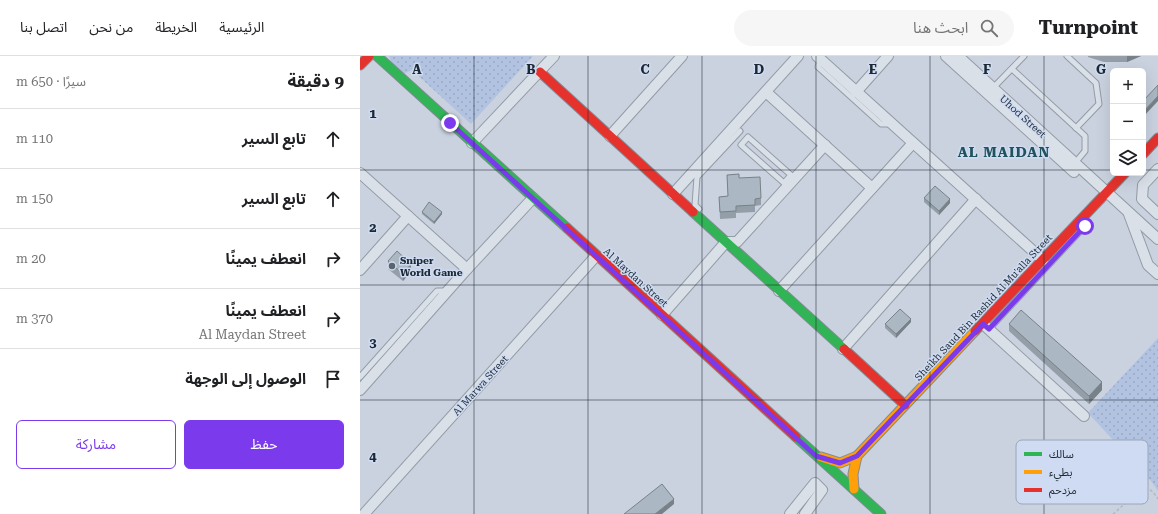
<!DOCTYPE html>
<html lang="ar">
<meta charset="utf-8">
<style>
body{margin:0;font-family:"Roboto Serif","Noto Sans Arabic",serif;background:#f6f6f6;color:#202124;direction:rtl}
.controls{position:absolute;right:12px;top:12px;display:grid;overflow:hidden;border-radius:6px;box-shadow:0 4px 16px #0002}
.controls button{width:36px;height:36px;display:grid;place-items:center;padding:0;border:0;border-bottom:1px solid #e0e0e0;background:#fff;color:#202124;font:20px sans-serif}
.stop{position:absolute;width:12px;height:12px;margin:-9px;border:3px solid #7c3aed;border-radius:50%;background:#fff}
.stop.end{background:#7c3aed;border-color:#fff;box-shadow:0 1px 4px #0008}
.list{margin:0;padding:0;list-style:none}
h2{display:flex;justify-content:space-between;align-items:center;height:52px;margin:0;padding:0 16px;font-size:17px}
h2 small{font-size:13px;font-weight:400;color:#757577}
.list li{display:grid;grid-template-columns:26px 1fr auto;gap:12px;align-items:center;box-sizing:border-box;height:60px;padding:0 16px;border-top:1px solid #e0e0e0}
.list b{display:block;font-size:15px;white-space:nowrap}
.list p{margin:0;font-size:13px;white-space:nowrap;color:#757577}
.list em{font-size:13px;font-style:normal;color:#757577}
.actions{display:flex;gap:8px;padding:12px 16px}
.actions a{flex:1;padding:9px 0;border:1px solid #7c3aed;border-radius:6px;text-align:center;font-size:14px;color:#7c3aed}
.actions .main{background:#7c3aed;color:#fff}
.icon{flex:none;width:22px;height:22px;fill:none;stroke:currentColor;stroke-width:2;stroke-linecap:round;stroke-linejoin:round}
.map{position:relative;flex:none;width:798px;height:458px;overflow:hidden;direction:ltr}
header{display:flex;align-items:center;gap:24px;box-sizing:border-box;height:56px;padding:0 20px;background:#fff;border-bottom:1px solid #e0e0e0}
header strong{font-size:19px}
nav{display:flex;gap:22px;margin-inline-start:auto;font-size:14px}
.search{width:280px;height:36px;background:#f6f6f6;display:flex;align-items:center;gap:10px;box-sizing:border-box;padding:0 14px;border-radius:22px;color:#757577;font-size:15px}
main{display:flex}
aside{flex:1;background:#fff}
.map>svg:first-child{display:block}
.sand{fill:url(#sand-dots)}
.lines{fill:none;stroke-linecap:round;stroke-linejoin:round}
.lane-casing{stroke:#939ba5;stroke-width:7}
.street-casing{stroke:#939ba5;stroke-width:12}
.fast-casing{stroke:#838b95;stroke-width:11}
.slow-casing{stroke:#838b95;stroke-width:11}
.jam-casing{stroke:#838b95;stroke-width:11}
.path{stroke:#b2b8c1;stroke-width:1.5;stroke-dasharray:3 2;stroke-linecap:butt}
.lane{stroke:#dae0e8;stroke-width:5}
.street{stroke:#dae0e8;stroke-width:10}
.fast{stroke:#30b455;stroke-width:9}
.slow{stroke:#ff9f0a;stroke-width:9}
.jam{stroke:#e5322d;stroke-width:9}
.wall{fill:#939ea8}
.shaded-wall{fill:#788188}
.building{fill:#abb8c3;stroke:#788188}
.route{stroke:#7c3aed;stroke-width:5}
.grid{fill:none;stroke:#1d2932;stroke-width:1;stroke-opacity:0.55}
.poi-dot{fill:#5a646f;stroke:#cfdbf2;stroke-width:1.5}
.labels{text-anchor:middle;stroke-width:3;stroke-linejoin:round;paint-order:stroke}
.street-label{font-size:10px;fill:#1d2932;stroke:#cfdbf2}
.poi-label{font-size:10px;font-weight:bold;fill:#1d2932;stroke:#cfdbf2;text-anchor:start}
.district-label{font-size:14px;font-weight:bold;letter-spacing:1px;fill:#20535b;stroke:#cfdbf2}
.key{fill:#cfdbf2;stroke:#9aa6b8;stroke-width:1}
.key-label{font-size:11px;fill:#1d2932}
.grid-label{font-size:13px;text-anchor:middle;font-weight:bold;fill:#1d2932;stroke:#cfdbf2;stroke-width:3;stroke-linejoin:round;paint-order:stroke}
</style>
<header>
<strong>Turnpoint</strong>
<div class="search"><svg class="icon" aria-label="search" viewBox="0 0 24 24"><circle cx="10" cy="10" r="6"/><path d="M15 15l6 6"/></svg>ابحث هنا</div>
<nav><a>الرئيسية</a><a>الخريطة</a><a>من نحن</a><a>اتصل بنا</a></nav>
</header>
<main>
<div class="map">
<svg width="798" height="458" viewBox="0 0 798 458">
<defs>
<pattern id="sand-dots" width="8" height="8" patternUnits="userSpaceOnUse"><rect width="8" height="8" fill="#b2c3e2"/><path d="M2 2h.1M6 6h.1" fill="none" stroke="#99a8c2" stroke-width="1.8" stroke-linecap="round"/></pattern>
</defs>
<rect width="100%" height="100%" fill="#cad2e0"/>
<g class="sand">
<polygon points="29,0 173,0 111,68 52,14 41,19 32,9"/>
<polygon points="798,282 798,435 791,425 728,357"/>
</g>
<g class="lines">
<defs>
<g id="lane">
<polyline points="707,0 736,27 739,48 716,72"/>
<polyline points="460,3 458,11 521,68 531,68"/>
<polyline points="652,13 725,80 725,95 715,107"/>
<polyline points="633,32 664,0"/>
<polygon points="388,81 431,119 424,127 381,89"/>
<polyline points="339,153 335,149 337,121 380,75"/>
<polyline points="629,273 725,170 724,163"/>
<polyline points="0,321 77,235 88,235"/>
</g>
<g id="street">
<polyline points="457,0 683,204"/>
<polyline points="586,0 714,116"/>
<polyline points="598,0 798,183"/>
<polyline points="406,36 512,132"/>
<polyline points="496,36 528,0"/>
<polyline points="250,80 322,0"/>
<polyline points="112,87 194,0"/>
<polyline points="798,113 783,129 782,143 798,158"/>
<polyline points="0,117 107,213"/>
<polyline points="313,138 438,0"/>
<polyline points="769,158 788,209 798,218"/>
<polyline points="0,214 48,160"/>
<polyline points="419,235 553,87"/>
<polyline points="302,259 366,186 377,186 465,89"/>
<polyline points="623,268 724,360"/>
<polyline points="483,293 616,143"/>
<polyline points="0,334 107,213 173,142"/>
<polyline points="4,458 236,200"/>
<polyline points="430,458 455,427 462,434 445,458"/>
</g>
<g id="fast">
<polyline points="17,0 207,172"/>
<polyline points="333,156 484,293"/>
<polyline points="436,381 521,458"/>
</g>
<g id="slow">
<polyline points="461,401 480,407 497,400 615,275"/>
<polyline points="494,433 493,418 497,400"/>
</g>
<g id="jam">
<polyline points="0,9 9,0"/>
<polyline points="180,16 333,156"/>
<polyline points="783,98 798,82"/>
<polyline points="207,172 436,381"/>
<polyline points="615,275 765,117"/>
<polyline points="484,293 545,349"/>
</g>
</defs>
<use href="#lane" class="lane-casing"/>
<use href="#street" class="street-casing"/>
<use href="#fast" class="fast-casing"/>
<use href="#slow" class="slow-casing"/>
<use href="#jam" class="jam-casing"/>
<path class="path" d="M753,458C761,452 780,431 790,434C793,435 796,440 798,443"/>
<use href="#lane" class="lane"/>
<use href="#street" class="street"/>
<use href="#fast" class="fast"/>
<use href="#slow" class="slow"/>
<use href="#jam" class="jam"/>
</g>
<g class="wall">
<polygon points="728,0 781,0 767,6 744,6 728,1"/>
<polygon points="367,119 379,122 401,142 401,149 395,150 395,156 376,157 376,162 360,163 359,141 368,140"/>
<polygon points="564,142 590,147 579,159 564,146"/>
<polygon points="62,156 82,158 74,168 62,158"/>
<polygon points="28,205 51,215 43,225 28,213"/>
<polygon points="551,266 536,282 525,272 525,268"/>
<polygon points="649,268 742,334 729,348 649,275"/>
</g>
<g class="shaded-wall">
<polygon points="767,0 781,0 767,6"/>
<polygon points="798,40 798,45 783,61 783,56"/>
<polygon points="590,143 590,147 579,159 579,155"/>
<polygon points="82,156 82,158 74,168 74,166"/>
<polygon points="51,208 51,215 43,225 43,218"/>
<polygon points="551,263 551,266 536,282 536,278"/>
<polygon points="742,326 742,334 729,348 729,340"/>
<polygon points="314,443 314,448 302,458 295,458"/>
</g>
<g class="building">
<polygon points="798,29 798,40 783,56 783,45"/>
<polygon points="379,118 379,122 400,121 401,142 395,143 395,149 376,150 376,155 360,156 359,141 368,140 367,119"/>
<polygon points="575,130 590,143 579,155 564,142"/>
<polygon points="69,146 82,156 74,166 62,156"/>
<polygon points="37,195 51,208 43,218 28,205"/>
<polygon points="540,253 551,263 536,278 525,268"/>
<polygon points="661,254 742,326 729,340 649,268"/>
<polygon points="302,428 314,443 295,458 264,458"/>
</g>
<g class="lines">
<polyline class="route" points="90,67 456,400 480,407 497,400 623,268 629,273 725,170"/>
</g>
<path class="grid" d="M114,0V458M228,0V458M342,0V458M456,0V458M570,0V458M684,0V458M0,114H753M783,114H798M0,229H798M0,344H798"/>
<circle class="poi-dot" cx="32" cy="210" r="4"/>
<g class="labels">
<g class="street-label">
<text transform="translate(663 60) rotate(42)" y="4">Uhod Street</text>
<text transform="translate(276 221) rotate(42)" y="4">Al Maydan Street</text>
<text transform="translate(623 251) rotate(-47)" y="4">Sheikh Saud Bin Rashid Al Mu'alla Street</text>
<text transform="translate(120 329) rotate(-48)" y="4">Al Marwa Street</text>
</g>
<g class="poi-label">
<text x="40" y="208">Sniper<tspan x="40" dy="12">World Game</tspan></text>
</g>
<g class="district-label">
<text x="644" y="101">AL MAIDAN</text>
</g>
</g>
<rect x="656" y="384" width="132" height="64" rx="6" class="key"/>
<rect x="664" y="396" width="18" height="4" fill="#30b455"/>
<rect x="664" y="414" width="18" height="4" fill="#ff9f0a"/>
<rect x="664" y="432" width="18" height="4" fill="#e5322d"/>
<g class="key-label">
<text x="689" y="402">سالك</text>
<text x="689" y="420">بطيء</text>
<text x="689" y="438">مزدحم</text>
</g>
<g class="grid-label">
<text x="57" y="18">A</text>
<text x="171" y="18">B</text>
<text x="285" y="18">C</text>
<text x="399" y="18">D</text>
<text x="513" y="18">E</text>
<text x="627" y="18">F</text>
<text x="741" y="18">G</text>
<text x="13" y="62">1</text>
<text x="13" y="176">2</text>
<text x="13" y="291">3</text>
<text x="13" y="405">4</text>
</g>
</svg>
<div class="controls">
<button>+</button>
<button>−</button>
<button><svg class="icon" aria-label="layers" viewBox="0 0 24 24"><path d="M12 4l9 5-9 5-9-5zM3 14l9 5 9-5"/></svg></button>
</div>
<div class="stop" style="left:725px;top:170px"></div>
<div class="stop end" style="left:90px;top:67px"></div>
</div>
<aside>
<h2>9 دقيقة<small>سيرًا · 650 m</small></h2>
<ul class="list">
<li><svg class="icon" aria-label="ahead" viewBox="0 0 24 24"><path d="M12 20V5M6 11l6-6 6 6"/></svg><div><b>تابع السير</b></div><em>110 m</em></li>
<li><svg class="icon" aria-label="ahead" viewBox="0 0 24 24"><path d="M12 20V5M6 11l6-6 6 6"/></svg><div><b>تابع السير</b></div><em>150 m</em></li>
<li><svg class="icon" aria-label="right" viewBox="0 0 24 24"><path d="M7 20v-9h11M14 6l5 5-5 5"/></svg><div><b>انعطف يمينًا</b></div><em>20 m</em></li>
<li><svg class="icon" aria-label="right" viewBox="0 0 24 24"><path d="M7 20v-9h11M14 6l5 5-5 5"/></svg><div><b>انعطف يمينًا</b><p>Al Maydan Street</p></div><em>370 m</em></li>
<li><svg class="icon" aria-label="arrive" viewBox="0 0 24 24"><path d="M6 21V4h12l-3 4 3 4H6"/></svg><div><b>الوصول إلى الوجهة</b></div></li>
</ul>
<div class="actions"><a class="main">حفظ</a><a>مشاركة</a></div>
</aside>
</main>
